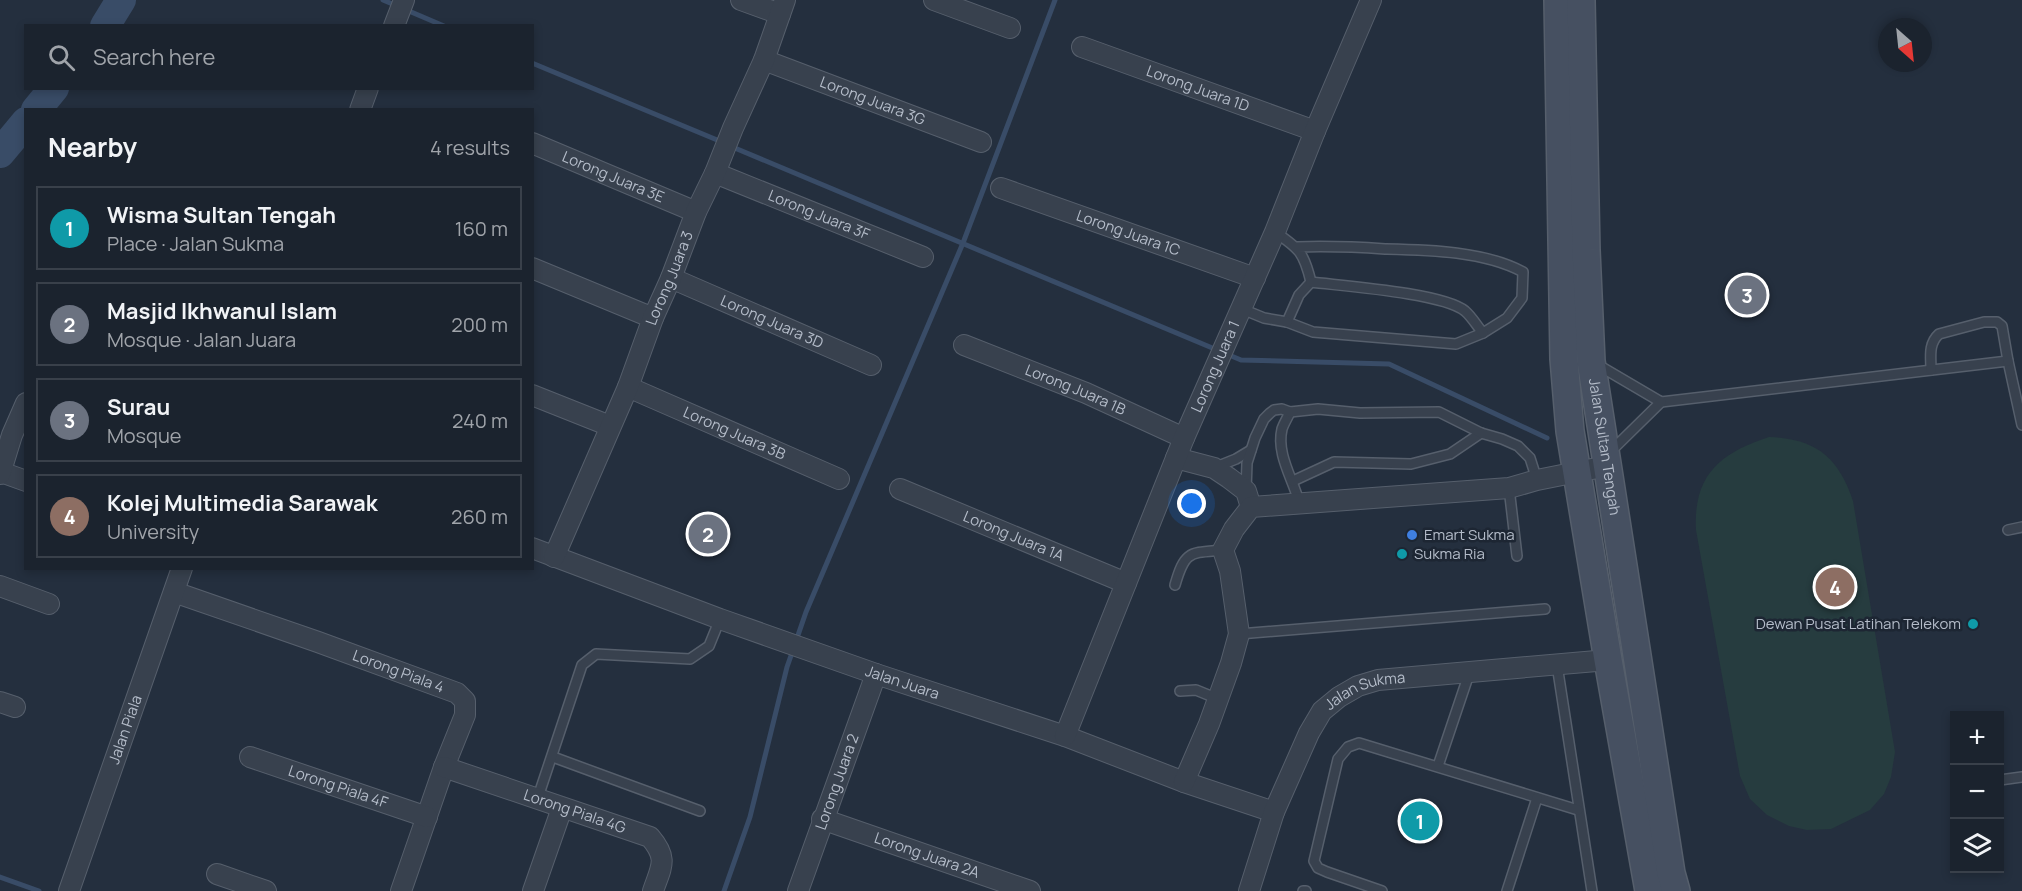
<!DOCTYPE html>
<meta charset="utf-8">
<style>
body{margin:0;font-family:Manrope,sans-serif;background:#282f3a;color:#f1f3f6}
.controls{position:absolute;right:18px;bottom:18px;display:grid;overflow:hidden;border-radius:0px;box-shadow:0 3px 9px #0003}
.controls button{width:54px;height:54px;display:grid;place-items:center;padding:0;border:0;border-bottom:2px solid #39404a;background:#1b232e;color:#f1f3f6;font:30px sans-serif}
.compass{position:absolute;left:1878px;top:18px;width:54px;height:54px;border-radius:50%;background:#1b232e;box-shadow:0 3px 9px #0003;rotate:153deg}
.you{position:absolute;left:1192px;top:504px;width:21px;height:21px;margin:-15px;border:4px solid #fff;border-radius:50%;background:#1a73e8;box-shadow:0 0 0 9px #1a73e833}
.badge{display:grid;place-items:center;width:39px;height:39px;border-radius:50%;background:#8ab4f8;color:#fff;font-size:20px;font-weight:700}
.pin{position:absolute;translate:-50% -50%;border:3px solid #fff;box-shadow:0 2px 6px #0006}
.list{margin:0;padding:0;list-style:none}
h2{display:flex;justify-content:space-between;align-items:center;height:78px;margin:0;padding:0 24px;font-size:26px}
h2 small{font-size:20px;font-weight:400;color:#a0a4aa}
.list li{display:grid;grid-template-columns:39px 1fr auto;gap:18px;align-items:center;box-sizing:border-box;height:84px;margin:0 12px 12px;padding:0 12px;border:2px solid #39404a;border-radius:0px}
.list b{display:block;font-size:22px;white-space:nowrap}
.list p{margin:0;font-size:20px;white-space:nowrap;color:#a0a4aa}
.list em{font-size:20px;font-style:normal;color:#a0a4aa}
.icon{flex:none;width:33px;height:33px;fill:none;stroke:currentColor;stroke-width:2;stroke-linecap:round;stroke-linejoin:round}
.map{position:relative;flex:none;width:2022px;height:891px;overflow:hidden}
.search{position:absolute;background:#1b232e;box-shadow:0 3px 9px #0003;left:24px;top:24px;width:510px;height:66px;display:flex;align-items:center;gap:15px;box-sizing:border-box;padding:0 21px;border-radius:0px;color:#a0a4aa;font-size:22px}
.panel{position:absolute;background:#1b232e;box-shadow:0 3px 9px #0003;left:24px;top:108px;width:510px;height:462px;border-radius:0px}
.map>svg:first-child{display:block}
.green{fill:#263c3f}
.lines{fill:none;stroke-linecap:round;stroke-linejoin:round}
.stream{stroke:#394c67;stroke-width:5}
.river{stroke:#394c67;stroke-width:30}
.lane-casing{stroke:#565f6c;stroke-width:12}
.street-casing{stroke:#565f6c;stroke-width:22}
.secondary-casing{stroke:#565f6c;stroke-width:30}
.lane{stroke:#38414e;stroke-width:9}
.street{stroke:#38414e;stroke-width:20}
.secondary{stroke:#465061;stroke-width:27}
.shop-dot{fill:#3f7fe0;stroke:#1d2633;stroke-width:2}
.culture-dot{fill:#0f9aa8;stroke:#1d2633;stroke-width:2}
.labels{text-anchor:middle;stroke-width:5;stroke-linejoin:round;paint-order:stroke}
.street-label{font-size:15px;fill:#b4bcc9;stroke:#1d2633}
.poi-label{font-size:15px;fill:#b4bcc9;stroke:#1d2633;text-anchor:start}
</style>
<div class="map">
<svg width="2022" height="891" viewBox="0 0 2022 891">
<rect width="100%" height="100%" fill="#242f3e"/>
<path class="green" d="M1769,437C1816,439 1838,457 1853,501L1895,752L1891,777L1884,794L1870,810L1831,829L1807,830L1789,826L1767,815L1750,799L1740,776L1696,530C1693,475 1720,453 1769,437Z"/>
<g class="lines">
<g class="stream">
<polyline points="383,0 444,26"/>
<polyline points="532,63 722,142"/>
<polyline points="730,146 1241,360 1389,364 1547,438"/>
<polyline points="796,641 806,612 963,243 1055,0"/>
<polyline points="0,877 39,891"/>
<polyline points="724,891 750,817 787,667 793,650"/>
</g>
<g class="river">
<polyline points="105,26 121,0"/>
<polyline points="36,110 54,88"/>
<polyline points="0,153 26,122"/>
</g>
<defs>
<g id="lane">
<path d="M1275,232C1300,249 1304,253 1311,282L1299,295L1287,322L1313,332L1456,344L1483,333L1507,318L1522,298L1523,272C1484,251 1429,250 1385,249C1356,247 1326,246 1297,247"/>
<path d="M1311,282C1343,286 1443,293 1465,311C1472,317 1477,326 1483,333"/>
<polyline points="1242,309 1264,318 1287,322"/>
<polyline points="1598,365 1661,402 2008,361 2022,425"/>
<path d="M1931,370C1931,357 1928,344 1939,334L1984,322H1997L2002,326L2008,361"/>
<path d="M1290,412C1288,417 1284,423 1282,429C1276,454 1293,479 1299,502"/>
<polyline points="1609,453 1661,402"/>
<polyline points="1216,467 1236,459 1251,450"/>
<polyline points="1293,481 1334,462 1411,464 1450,454 1481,433"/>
<polyline points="1509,488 1517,556"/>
<polyline points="1246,491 1247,463 1255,438 1264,419 1270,413 1274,410 1282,409 1290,412 1318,409 1360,413 1439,412 1481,433 1502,439 1518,446 1530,458 1537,480"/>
<polyline points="2008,530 2022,527"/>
<path d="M1175,585C1185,550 1190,553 1223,550"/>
<polyline points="1239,634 1545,609"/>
<polyline points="1557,665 1592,891"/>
<polyline points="1180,691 1196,690 1218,699"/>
<polyline points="553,757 700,811"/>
<polyline points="1438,766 1470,671"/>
<polyline points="2000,780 2022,777"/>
<polyline points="537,800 582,665 596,654 690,659 709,646 720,619"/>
<polyline points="1303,891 1306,891"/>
<polyline points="1382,891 1327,872 1318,868 1314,861 1338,759 1348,747 1359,743 1578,810"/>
<polyline points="1507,891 1537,798"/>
</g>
<g id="street">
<polyline points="741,0 780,14"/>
<polyline points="934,0 1010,28"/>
<polyline points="394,26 404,0"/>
<path id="s1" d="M1082,47L1315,131"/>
<path id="s2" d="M764,60L981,142"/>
<polyline points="360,110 368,88"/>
<path id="s3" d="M532,143L696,212"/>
<path id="s4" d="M715,173L923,257"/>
<path id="s5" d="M1001,188L1255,278"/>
<polyline points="532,268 653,318"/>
<path id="s6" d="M671,278L871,365"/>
<path id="s7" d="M964,345L1086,393L1184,438"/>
<path id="s8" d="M628,387L839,479"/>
<polyline points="532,395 610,426"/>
<polyline points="1176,458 1214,468 1229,478 1246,491 1251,507"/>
<polyline points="1,472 26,481"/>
<polyline points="0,474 12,435 26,403"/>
<path id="s9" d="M900,489L1126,583"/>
<path id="s10" d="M532,548L720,619L876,674L1065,736L1184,782L1274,812"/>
<path id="s11" d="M554,557L628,387L653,318L671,278L696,212L715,173L733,128L764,60L785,0"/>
<polyline points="0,586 49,604"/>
<path id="s12" d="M174,592L318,642L457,693L465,701V715L444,767L401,891"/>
<polyline points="0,702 15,707"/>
<path id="s13" d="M1065,736L1184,438L1275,232L1315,131L1371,0"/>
<path id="s14" d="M250,757L427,817"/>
<path id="s15" d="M444,767L650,837C669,859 661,867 653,891"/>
<polyline points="1184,782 1209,724 1231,663 1239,634 1230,571 1223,550 1234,529 1251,507 1509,488 1537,480 1607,466"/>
<path id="s16" d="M822,819L1030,891"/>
<polyline points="217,874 266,891"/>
<path id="s17" d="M69,891L182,568"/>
<polyline points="533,891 562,808"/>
<path id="s18" d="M798,891L876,674"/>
<path id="s19" d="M1249,891L1274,812L1309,733L1322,711L1339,697L1358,686L1378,680L1608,660"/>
</g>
<g id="secondary">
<polyline points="1558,0 1564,359 1570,431 1608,660 1649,891"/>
<path id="s20" d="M1581,0L1586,250L1591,361L1671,873L1676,891"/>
</g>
</defs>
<use href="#lane" class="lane-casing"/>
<use href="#street" class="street-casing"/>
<use href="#secondary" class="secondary-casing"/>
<use href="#lane" class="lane"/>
<use href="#street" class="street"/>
<use href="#secondary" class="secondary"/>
</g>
<circle class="shop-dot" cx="1412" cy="535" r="6"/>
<g class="culture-dot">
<circle cx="1402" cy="554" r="6"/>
<circle cx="1973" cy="624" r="6"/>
</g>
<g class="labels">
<g class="street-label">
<text dy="5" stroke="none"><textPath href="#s1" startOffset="123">Lorong Juara 1D</textPath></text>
<text dy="5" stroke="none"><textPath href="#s2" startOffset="116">Lorong Juara 3G</textPath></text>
<text dy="5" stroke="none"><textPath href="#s3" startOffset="88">Lorong Juara 3E</textPath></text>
<text dy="5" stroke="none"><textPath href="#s4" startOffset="112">Lorong Juara 3F</textPath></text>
<text dy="5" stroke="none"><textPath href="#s5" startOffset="135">Lorong Juara 1C</textPath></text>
<text dy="5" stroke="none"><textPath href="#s11" startOffset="302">Lorong Juara 3</textPath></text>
<text dy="5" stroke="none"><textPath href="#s6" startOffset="110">Lorong Juara 3D</textPath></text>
<text dy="5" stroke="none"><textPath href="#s13" startOffset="399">Lorong Juara 1</textPath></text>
<text dy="5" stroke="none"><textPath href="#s7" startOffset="120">Lorong Juara 1B</textPath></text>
<text dy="5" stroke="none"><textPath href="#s8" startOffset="116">Lorong Juara 3B</textPath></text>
<text dy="5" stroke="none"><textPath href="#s20" startOffset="448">Jalan Sultan Tengah</textPath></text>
<text dy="5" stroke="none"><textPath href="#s9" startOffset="123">Lorong Juara 1A</textPath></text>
<text dy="5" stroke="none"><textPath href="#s12" startOffset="238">Lorong Piala 4</textPath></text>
<text dy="5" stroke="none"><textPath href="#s10" startOffset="394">Jalan Juara</textPath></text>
<text dy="5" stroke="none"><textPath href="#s19" startOffset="244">Jalan Sukma</textPath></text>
<text dy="5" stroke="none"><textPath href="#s17" startOffset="171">Jalan Piala</textPath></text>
<text dy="5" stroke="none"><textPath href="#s18" startOffset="116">Lorong Juara 2</textPath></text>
<text dy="5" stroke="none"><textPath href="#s14" startOffset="93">Lorong Piala 4F</textPath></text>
<text dy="5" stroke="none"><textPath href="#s15" startOffset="138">Lorong Piala 4G</textPath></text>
<text dy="5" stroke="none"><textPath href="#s16" startOffset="111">Lorong Juara 2A</textPath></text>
</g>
<g class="poi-label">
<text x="1424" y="540">Emart Sukma</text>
<text x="1414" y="559">Sukma Ria</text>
<text x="1961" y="629" text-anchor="end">Dewan Pusat Latihan Telekom</text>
</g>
</g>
</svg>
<div class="controls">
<button>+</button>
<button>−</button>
<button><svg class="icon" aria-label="layers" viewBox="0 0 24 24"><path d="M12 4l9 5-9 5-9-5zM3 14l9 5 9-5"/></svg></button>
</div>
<svg class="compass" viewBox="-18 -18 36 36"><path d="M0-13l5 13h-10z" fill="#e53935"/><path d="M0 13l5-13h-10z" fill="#a0a4aa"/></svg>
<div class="you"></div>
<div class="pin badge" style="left:1420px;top:821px;background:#0f9aa8">1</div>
<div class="pin badge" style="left:708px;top:534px;background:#6b7280">2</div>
<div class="pin badge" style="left:1747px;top:295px;background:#6b7280">3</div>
<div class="pin badge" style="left:1835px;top:587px;background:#8d6e63">4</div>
<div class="search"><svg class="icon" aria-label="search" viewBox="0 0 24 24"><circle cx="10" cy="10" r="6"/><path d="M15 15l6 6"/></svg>Search here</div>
<section class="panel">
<h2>Nearby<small>4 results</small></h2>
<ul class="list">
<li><span class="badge" style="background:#0f9aa8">1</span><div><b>Wisma Sultan Tengah</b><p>Place · Jalan Sukma</p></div><em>160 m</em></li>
<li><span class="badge" style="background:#6b7280">2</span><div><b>Masjid Ikhwanul Islam</b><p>Mosque · Jalan Juara</p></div><em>200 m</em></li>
<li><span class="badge" style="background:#6b7280">3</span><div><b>Surau</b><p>Mosque</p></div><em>240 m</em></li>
<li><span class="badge" style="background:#8d6e63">4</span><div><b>Kolej Multimedia Sarawak</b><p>University</p></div><em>260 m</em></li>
</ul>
</section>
</div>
